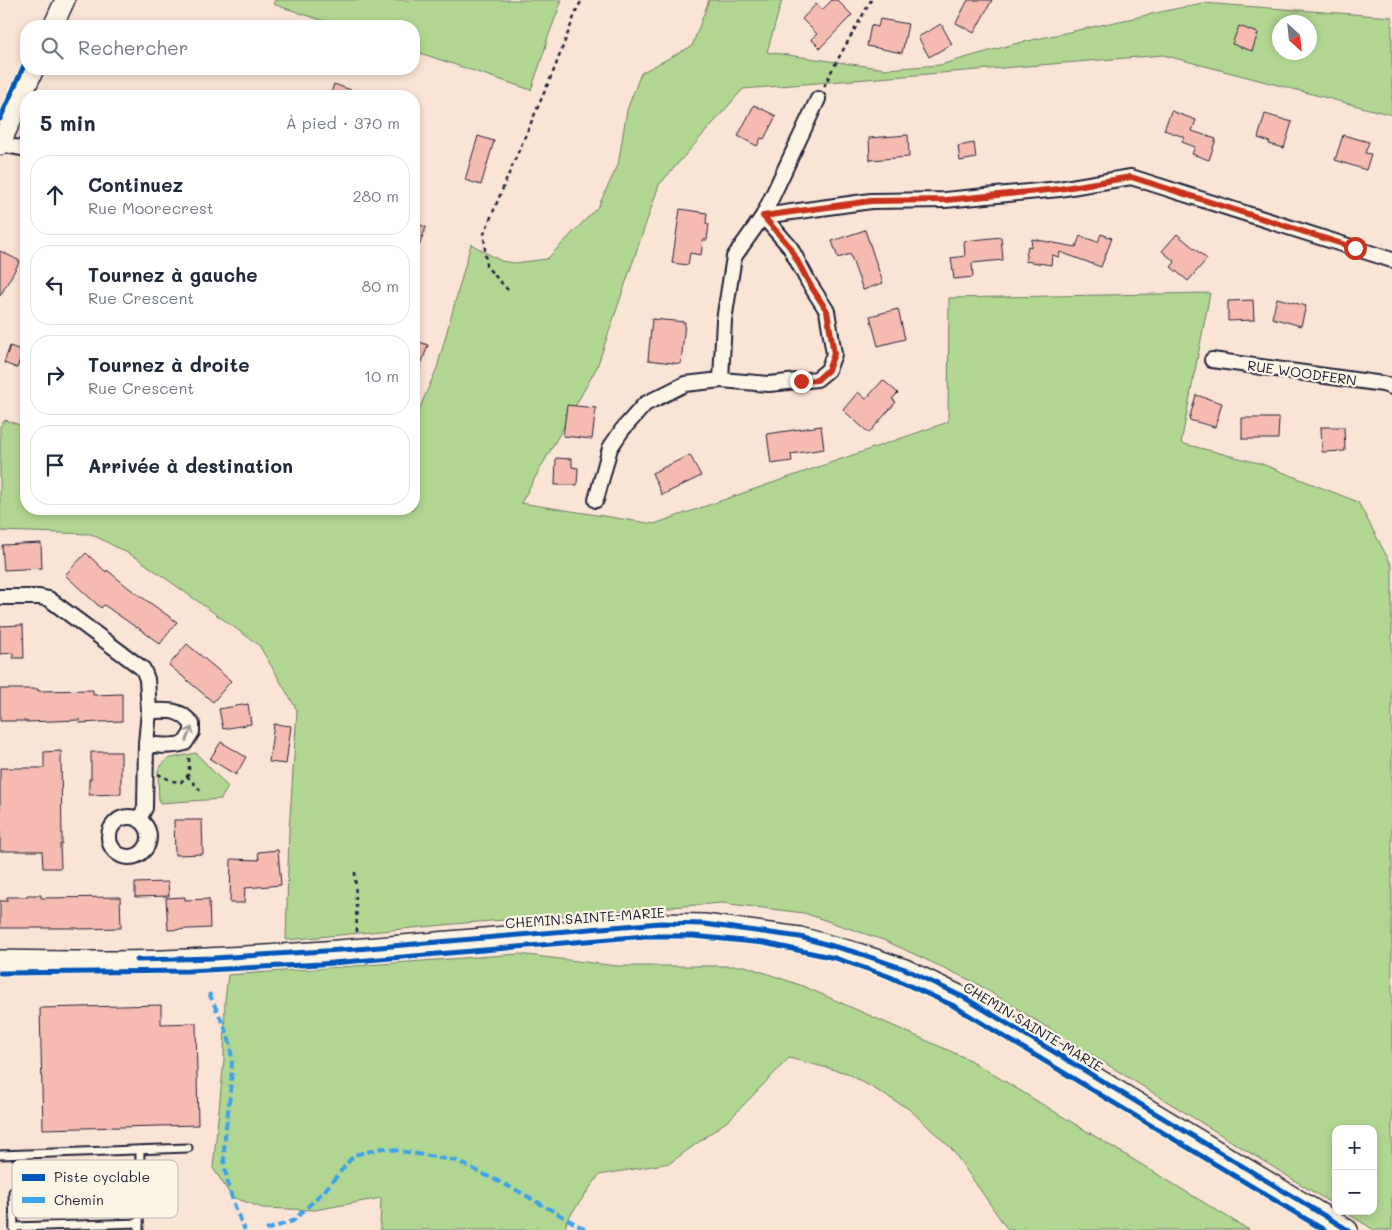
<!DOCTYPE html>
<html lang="fr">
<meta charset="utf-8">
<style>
body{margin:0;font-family:Mali,sans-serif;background:#f2f2f3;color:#1f2937}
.controls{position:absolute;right:15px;bottom:15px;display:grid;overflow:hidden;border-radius:10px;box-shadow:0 2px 8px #0003}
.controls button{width:45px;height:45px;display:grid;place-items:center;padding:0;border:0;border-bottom:1px solid #e0e1e3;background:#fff;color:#1f2937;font:25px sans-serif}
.compass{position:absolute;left:1272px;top:15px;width:45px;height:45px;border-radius:50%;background:#fff;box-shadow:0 2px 8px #0003;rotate:153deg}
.stop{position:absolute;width:15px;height:15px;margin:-11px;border:4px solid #c8321e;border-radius:50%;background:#fff}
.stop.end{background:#c8321e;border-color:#fff;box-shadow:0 1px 5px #0008}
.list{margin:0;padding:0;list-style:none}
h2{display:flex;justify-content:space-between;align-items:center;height:65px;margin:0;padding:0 20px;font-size:21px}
h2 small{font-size:16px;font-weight:400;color:#747a83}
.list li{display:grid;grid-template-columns:32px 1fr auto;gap:15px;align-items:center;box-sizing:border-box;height:80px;margin:0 10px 10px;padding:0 10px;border:1px solid #e0e1e3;border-radius:20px}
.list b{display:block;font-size:19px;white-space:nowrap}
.list p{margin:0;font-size:16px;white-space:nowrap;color:#747a83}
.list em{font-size:16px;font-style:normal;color:#747a83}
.icon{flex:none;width:28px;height:28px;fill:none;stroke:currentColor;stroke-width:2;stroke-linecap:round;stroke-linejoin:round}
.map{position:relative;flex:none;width:1392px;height:1230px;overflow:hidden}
.search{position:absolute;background:#fff;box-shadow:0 2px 8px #0003;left:20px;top:20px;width:400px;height:55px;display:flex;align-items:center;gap:12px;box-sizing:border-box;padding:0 18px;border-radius:20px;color:#747a83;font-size:19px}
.panel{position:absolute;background:#fff;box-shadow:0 2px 8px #0003;left:20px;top:90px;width:400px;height:425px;border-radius:20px}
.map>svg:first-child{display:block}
.green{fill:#b1d691;stroke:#6a7c66;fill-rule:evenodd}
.building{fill:#f5bbb0;stroke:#22223b}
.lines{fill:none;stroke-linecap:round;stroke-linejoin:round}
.lane-casing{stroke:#22223b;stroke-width:11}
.street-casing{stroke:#22223b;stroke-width:18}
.secondary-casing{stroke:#22223b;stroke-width:22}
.path{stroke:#22223b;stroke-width:2.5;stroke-dasharray:4 4;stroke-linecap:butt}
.lane{stroke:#fcf5e5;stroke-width:7}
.street{stroke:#fcf5e5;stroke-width:14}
.secondary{stroke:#fcf5e5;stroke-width:19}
.quiet{stroke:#3ea2ec;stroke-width:4;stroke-dasharray:8 4;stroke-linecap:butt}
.cycleway-casing{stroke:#fcf5e5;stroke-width:8}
.cycleway{stroke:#0057b8;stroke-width:5}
.oneway{stroke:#9a9698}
.route{stroke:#c8321e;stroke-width:6}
.labels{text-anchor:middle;stroke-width:4.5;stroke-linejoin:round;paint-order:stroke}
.street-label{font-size:14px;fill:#22223b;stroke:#fcf5e5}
.key{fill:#fcf5e5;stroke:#bbb6b2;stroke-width:1}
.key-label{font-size:14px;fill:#22223b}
</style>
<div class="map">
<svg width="1392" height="1230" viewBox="0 0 1392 1230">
<rect width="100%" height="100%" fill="#fae4d5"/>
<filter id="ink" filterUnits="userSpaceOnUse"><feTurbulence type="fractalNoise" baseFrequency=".02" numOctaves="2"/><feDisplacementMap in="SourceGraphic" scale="10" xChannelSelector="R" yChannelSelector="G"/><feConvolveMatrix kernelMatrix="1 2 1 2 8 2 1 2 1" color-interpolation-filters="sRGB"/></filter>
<g filter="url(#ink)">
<g class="green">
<polygon points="275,0 562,0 548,37 544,52 531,90 414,51 414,26 339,26 273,4"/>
<path d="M709,0H782L767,52L886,69L940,65L1014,44L1202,3L1392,17V115L1163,55L743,89L659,185L597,367L521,503L654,524L948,422L949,298L1210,293L1181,443L1262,464L1358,502L1392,566V1230H1374L1344,1211H1373V1129H1336V1206L974,982L886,941L804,913L722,903L465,923L286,940L289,832L297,710L259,645L137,558L91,534L0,531V426L5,420L26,427V509H414V421L437,368L471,244L501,261L515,263L547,259L598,207L618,165L627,110L641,73L692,46ZM1280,22H1310V52H1280Z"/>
<polygon points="196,753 228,787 221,799 159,803 158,770 167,759"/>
<polygon points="519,954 617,966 745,966 803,986 968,1059 1249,1230 1008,1230 951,1148 909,1109 847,1073 789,1058 730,1119 670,1163 599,1175 567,1220 565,1230 380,1230 381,1198 315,1210 263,1208 232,1197 213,1168 224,1060 225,1001 228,975"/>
</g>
<g class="building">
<polygon points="832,0 837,0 852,15 820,48 811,39 817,34 802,19 816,4 822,10"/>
<polygon points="968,0 992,0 974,33 956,23"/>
<polygon points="880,19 908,24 902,53 867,46 871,25 878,27"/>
<polygon points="941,24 952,44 929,57 918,37"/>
<polygon points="1239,26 1258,33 1252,51 1232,44"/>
<polygon points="334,84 365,95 365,96 330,96"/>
<polygon points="754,105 776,116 764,139 761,138 757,146 738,136"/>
<polygon points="1171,111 1196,120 1192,131 1216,139 1209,160 1192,154 1195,147 1182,142 1184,137 1164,130"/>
<polygon points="1265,114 1292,122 1284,148 1269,144 1270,142 1258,138"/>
<polygon points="908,135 909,157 870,160 869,138"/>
<polygon points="1343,135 1369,142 1365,153 1371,154 1366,170 1335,160"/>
<polygon points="478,136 494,141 481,185 465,180"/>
<polygon points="974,143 976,158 960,161 958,146"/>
<polygon points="680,209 707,213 706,224 709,224 707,240 703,240 701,255 690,253 688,265 672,263"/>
<polygon points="414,223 426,227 415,257 414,257"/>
<polygon points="865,230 883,283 863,290 850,254 838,258 832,241"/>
<polygon points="1101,234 1112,238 1101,267 1060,252 1059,257 1052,255 1051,265 1025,261 1028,246 1031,247 1032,239 1076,247 1080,236 1098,242"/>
<polygon points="1177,234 1207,259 1188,281 1171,267 1175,262 1162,251"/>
<polygon points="1001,237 1003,260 972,263 973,277 954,279 951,258 965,256 964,241"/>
<polygon points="0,251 20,261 0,296"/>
<polygon points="1277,298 1306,306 1301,326 1272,318"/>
<polygon points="1253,300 1254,320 1228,321 1228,301"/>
<polygon points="898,309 905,339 878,346 870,316"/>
<polygon points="652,319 685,322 681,364 648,360"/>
<polygon points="414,340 428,345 415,382 414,381"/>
<polygon points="10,346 23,351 17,368 4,363"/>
<polygon points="883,380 898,393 892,399 896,402 869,433 843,410 858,392 866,399"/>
<polygon points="1196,395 1222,403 1215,427 1189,420"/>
<polygon points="567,405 596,408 592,439 563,436"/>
<polygon points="1242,418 1279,418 1278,439 1242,439"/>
<polygon points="821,426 824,449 791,454 792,461 771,464 767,434"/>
<polygon points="1321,427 1344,427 1345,451 1322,452"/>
<polygon points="690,455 701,476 662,495 652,473"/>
<polygon points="556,458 572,459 572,467 578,468 577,485 555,485"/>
<polygon points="41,543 42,568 4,570 2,545"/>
<polygon points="86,553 106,572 107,570 129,588 177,622 160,644 137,627 137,628 104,605 101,608 65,575"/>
<polygon points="23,625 24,658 13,658 13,653 0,654 0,626"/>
<polygon points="187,644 231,681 213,702 169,665"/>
<polygon points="0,689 38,689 38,691 93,690 93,695 122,694 122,721 80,723 80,720 26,722 26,721 0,721"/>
<polygon points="248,704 251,724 223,729 219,709"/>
<polygon points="274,724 291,726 286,764 269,762"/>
<polygon points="221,742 246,757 236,775 210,759"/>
<polygon points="61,751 62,844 60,844 61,868 43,868 42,851 0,851 0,768 44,768 44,752"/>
<polygon points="91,752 121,752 121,794 89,795 89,779 91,779"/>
<polygon points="174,820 202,820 203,854 175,855"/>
<polygon points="278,850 281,885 245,888 244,903 230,903 231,859 259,860 258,852"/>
<polygon points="168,882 169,896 135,897 135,883"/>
<polygon points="27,895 41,895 41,898 120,897 121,928 78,929 78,928 0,928 0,901 7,901 7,897 27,897"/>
<polygon points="185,897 185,900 209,899 210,928 168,930 166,898"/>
<polygon points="161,1005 161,1024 196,1023 198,1125 43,1129 40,1008"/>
</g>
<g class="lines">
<defs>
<g id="lane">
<polyline points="0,1155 188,1148"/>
<polyline points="14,1227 139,1223"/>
<polyline points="14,1230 13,1192 139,1188"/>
<polyline points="139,1230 140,1150"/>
</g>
<g id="street">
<polyline points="0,144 26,149"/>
<polyline points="763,216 871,201 945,200 1059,189 1131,177 1392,260"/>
<polyline points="763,216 790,247 809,283 827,311 834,354 828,370 817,379 769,384 721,380 724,320 734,257 763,216 818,99"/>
<polyline points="1212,360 1383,384 1392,387"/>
<polyline points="596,500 610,448 622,430 645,404 685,384 721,380"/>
<polyline points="0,597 39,597 49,599 143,669 147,679 149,711 146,744 145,808 139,819"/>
<path d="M146,744C160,746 172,747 185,743L192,732V724C179,708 169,711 149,711"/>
<circle cx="129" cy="837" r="20"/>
</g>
<g id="secondary">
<polyline points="53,26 65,0"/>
<polyline points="0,145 34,69"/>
<path d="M0,960C54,961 109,962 163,960C329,954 494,936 660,923L704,924L800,937L858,953L905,969L965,998L1348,1230"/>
</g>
</defs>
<use href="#lane" class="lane-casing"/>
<use href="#street" class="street-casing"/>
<use href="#secondary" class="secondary-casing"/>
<g class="path">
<polyline points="824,87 832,70 871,0"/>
<polyline points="508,290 486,266 484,234 510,171 554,70 577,9 582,0"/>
<polyline points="158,774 172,781 181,782 189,774 189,756"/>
<polyline points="187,776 201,791"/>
<polyline points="355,872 357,932"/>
</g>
<use href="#lane" class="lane"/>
<use href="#street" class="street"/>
<use href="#secondary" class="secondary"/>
<g class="quiet">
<path d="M209,993C215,1007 227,1030 230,1043C236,1079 225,1117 224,1153C224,1178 234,1208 245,1230"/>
<polyline points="266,1230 293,1221 327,1188 354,1155 383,1148 457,1161 520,1192 586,1230"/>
</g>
<defs>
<g id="cycleway">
<polyline points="0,119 26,61"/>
<polyline points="137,960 214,958 357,949 660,923 704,924 800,937 858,953 905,969 965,998 1348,1230"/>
<polyline points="0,973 188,971 321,964 645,936 693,936 764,943 835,958 888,976 952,1005 1324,1230"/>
</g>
</defs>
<use href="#cycleway" class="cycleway-casing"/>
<use href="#cycleway" class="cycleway"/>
</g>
<defs><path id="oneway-shaft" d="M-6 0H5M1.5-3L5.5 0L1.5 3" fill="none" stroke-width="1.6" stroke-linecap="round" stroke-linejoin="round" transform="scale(1.25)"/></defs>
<use class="oneway" href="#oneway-shaft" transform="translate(189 734) rotate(-68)"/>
</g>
<g class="lines" filter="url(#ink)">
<polyline class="route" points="801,381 817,380 828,370 834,354 827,311 809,283 790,247 763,216 871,201 946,200 1059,189 1131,177 1355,248"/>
</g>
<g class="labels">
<g class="street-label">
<text transform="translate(1302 373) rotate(8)" y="5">RUE WOODFERN</text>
<text transform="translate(585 918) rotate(-4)" y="5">CHEMIN SAINTE-MARIE</text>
<text transform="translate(1033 1027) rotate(31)" y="5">CHEMIN SAINTE-MARIE</text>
</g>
</g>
<rect x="12" y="1160" width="166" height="58" rx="8" class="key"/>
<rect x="22" y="1174" width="23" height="7" fill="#0057b8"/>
<rect x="22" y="1197" width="23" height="6" fill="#3ea2ec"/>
<g class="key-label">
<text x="54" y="1182">Piste cyclable</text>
<text x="54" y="1205">Chemin</text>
</g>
</svg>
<div class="controls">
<button>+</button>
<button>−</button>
</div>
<svg class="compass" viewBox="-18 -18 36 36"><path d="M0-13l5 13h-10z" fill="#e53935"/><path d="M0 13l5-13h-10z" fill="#747a83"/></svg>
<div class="stop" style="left:1355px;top:248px"></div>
<div class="stop end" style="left:801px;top:381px"></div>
<div class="search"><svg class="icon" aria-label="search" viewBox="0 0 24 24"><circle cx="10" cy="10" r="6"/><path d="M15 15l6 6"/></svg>Rechercher</div>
<section class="panel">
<h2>5 min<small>À pied · 370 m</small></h2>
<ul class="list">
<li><svg class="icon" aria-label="ahead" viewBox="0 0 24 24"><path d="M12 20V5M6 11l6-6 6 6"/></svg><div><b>Continuez</b><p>Rue Moorecrest</p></div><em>280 m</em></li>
<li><svg class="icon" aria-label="left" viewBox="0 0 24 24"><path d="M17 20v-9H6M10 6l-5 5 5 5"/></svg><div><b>Tournez à gauche</b><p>Rue Crescent</p></div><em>80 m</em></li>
<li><svg class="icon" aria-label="right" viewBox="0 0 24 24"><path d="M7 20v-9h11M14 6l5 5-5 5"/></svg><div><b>Tournez à droite</b><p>Rue Crescent</p></div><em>10 m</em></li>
<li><svg class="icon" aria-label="arrive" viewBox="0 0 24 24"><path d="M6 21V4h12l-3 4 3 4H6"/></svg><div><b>Arrivée à destination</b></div></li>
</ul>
</section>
</div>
